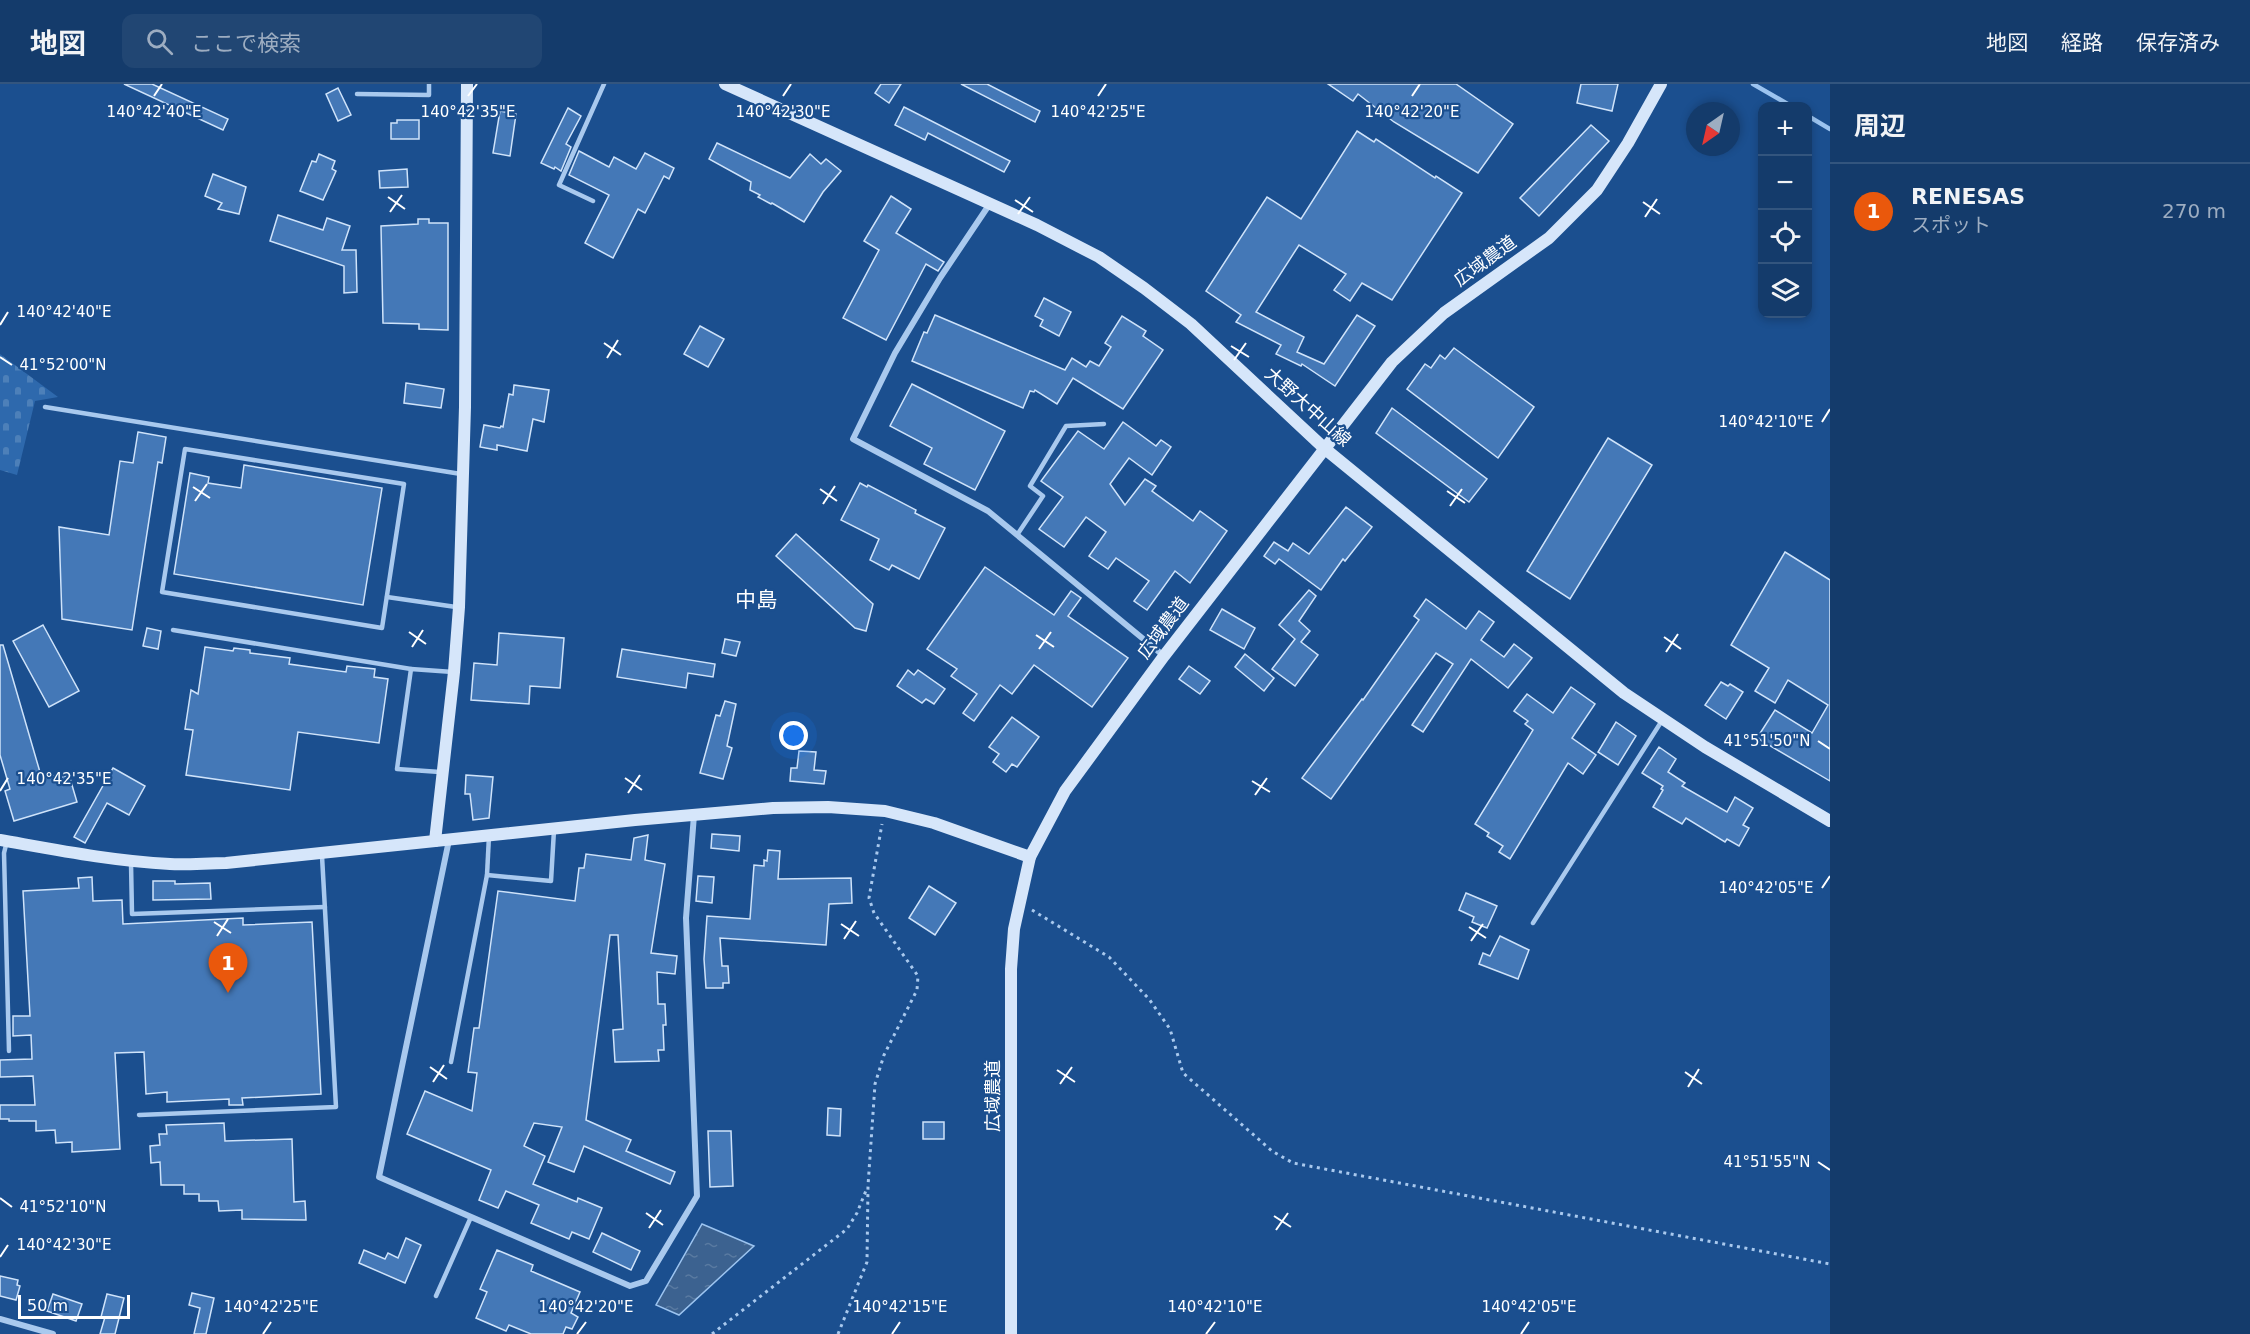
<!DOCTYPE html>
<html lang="ja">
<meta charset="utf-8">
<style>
body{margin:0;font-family:"DejaVu Sans","Noto Sans JP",sans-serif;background:#214673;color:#f1f3f6}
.controls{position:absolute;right:18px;top:18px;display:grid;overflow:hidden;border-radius:12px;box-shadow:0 3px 9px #0003}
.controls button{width:54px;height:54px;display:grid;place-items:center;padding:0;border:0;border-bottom:2px solid #33557e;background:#143b6b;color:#f1f3f6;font:30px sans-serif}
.compass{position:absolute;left:1686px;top:18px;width:54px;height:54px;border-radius:50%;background:#143b6b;box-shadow:0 3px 9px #0003;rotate:214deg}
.scale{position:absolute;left:18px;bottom:15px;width:112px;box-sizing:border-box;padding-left:6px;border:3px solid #fff;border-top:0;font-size:16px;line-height:21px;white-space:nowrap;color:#fff;-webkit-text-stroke:4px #1b4f8f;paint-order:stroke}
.you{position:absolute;left:794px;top:652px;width:21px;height:21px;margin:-15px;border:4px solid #fff;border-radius:50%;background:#1a73e8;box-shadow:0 0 0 9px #1a73e833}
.badge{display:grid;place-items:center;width:39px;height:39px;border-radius:50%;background:#ea580c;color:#fff;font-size:20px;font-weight:700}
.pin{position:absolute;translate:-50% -50px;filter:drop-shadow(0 2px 3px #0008)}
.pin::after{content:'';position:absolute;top:32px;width:21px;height:18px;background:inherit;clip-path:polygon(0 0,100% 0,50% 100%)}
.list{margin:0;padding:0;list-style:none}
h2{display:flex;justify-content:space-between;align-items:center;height:78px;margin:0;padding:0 24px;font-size:26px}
h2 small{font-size:20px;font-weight:400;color:#9dadc1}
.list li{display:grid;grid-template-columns:39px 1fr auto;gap:18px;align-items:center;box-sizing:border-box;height:96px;padding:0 24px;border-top:2px solid #33557e}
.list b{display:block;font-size:22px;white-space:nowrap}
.list p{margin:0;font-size:20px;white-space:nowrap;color:#9dadc1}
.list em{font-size:20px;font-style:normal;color:#9dadc1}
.icon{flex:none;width:33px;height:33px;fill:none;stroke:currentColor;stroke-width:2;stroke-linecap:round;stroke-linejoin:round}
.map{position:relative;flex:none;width:1830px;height:1250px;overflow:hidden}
header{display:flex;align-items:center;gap:36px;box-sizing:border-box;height:84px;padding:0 30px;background:#143b6b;border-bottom:2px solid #33557e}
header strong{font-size:28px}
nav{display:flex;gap:33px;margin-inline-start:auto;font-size:21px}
.search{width:420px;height:54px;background:#214673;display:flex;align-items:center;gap:15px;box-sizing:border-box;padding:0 21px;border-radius:12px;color:#9dadc1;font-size:22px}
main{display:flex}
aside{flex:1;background:#143b6b}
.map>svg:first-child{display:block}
.cemetery{fill:url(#cemetery-stones)}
.water{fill:url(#water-ripples);stroke:#9cc4f0;stroke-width:1.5}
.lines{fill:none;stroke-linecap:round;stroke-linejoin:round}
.stream{stroke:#9cc4f0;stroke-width:4.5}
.building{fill:#4478b7;stroke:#cfe3fa;stroke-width:1.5}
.path{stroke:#a9c9ee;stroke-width:3;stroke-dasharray:3 4.5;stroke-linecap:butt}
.lane{stroke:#a9c9ee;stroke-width:4.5}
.street{stroke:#a9c9ee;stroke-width:6}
.secondary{stroke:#d6e6fa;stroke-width:12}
.ticks{fill:none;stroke:#fff;stroke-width:2}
.labels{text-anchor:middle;stroke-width:4.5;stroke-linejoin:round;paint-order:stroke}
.street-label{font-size:18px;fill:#fff;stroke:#1b4f8f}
.quarter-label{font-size:21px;fill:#fff;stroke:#1b4f8f}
.ticks-label{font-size:15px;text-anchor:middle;fill:#fff;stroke:#1b4f8f;stroke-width:4.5;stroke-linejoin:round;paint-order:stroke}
</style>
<header>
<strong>地図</strong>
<div class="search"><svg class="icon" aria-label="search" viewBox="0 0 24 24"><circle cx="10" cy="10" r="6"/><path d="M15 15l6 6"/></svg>ここで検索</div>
<nav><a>地図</a><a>経路</a><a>保存済み</a></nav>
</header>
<main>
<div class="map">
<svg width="1830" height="1250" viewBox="0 0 1830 1250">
<defs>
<pattern id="cemetery-stones" width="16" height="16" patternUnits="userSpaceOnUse" patternTransform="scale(1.5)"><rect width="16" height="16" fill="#2e69ad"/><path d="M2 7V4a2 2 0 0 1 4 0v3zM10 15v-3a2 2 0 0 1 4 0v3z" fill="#4d80b9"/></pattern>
<pattern id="water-ripples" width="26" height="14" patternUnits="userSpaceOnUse" patternTransform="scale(1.5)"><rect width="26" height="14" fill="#3c6290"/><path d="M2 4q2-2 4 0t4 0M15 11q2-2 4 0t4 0" fill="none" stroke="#597aa1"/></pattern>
</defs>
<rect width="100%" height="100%" fill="#1b4f8f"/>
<polygon class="cemetery" points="0,270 58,313 35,317 17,391 0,386"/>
<polygon class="water" points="702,1140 754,1162 679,1231 656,1221"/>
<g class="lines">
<g class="stream">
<polyline points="1753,0 1791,22"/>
<polyline points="1808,32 1830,45"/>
</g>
</g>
<g class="building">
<polygon points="124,0 152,0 228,35 223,46"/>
<polygon points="881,0 901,0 889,19 875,9"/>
<polygon points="961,0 987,0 1040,27 1035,38"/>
<polygon points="1328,0 1456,0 1513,40 1478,89 1394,38 1358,10 1353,17"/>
<polygon points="1581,0 1618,0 1612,27 1577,19"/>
<polygon points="338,4 351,31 338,37 326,10"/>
<polygon points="904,23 1010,77 1004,88 928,49 925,56 895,41"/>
<polygon points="568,24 581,32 566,60 571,63 561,87 555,83 554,85 541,79"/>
<polygon points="500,27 516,30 510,72 493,69"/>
<polygon points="397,36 419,36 419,55 391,55 391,39 397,39"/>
<polygon points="1591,41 1609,57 1539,132 1520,114"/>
<polygon points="1357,47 1374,58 1376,55 1435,94 1436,92 1462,109 1392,216 1362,199 1350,217 1334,206 1346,190 1299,161 1256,228 1304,253 1297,268 1324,280 1357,231 1375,242 1335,302 1302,280 1301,282 1276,270 1281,261 1236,238 1241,231 1206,207 1267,113 1301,135"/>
<polygon points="717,59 790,94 810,70 821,80 826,75 841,87 823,108 804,138 772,119 771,120 758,113 760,111 750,106 751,98 709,75"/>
<polygon points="579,67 609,83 614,73 636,85 645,69 674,84 669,95 664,92 645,129 638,125 613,174 585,159 609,111 569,91"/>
<polygon points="319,70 335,77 332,85 336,87 323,116 300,107 312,77 316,78"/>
<polygon points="407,85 408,103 380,104 379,87"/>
<polygon points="213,90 246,103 239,130 218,125 222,119 205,112"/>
<polygon points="891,112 911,125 896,149 944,178 938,187 926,180 886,256 843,234 879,166 864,157"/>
<polygon points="278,131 323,146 327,134 350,142 342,166 356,166 357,208 344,209 344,182 270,157"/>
<polygon points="418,135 429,135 429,139 448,139 448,246 419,245 419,240 383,239 381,142 418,140"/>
<polygon points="1044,214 1071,228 1059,252 1040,242 1043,236 1035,232"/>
<polygon points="935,231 1065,286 1072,274 1086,283 1090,277 1099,282 1111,263 1105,259 1122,232 1146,247 1143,252 1163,266 1123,325 1073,294 1057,320 1035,306 1034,308 1030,307 1023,324 912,277 924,248 927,249"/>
<polygon points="700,242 724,255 708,283 684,270"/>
<polygon points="1454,264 1534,323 1498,374 1407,305 1425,280 1431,284 1440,271 1445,275"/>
<polygon points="406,299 444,305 441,324 404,319"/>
<polygon points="912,300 1005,347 975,406 924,380 932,364 890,342"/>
<polygon points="514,301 549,306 544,338 533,335 527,367 497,361 497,366 480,363 484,341 500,344 501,342 503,343 509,310 513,311"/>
<polygon points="1392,324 1487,395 1469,418 1376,349"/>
<polygon points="1123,338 1156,362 1161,356 1171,363 1152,391 1129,374 1110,400 1125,421 1145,395 1156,402 1152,407 1193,437 1200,427 1227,447 1190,499 1175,487 1147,526 1134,517 1149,497 1116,474 1108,485 1089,472 1106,448 1086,433 1064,463 1039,445 1063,413 1041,397 1078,347 1104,365"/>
<polygon points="138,348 166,353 162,379 158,378 132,546 62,535 59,443 109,451 120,377 133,379"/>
<polygon points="1608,354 1652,381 1570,515 1527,487"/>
<polygon points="244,381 382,404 363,521 174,490 190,389 209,393 208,399 241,404"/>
<polygon points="860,399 867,403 868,401 916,426 915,429 945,444 919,495 892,481 889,486 870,476 879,455 841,436"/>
<polygon points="1346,423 1372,443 1345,477 1343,475 1321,506 1279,475 1275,480 1264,472 1274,458 1288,467 1293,459 1309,470"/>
<polygon points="796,450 873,520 866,547 855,544 776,472"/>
<polygon points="1785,468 1830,496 1830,697 1757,654 1775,626 1812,649 1828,621 1788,596 1775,619 1755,607 1769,584 1731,561"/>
<polygon points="985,483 1054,531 1071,507 1081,514 1068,532 1128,574 1092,623 1034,581 1012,610 1000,601 974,637 963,629 977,610 951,592 957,585 927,565"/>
<polygon points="1309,506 1316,512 1299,537 1310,547 1301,558 1318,571 1295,602 1272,585 1295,555 1279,541"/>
<polygon points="1426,515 1466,545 1479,527 1494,538 1481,556 1504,573 1514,560 1532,574 1508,604 1471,575 1423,648 1412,641 1453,580 1436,569 1331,715 1302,694 1362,615 1363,616 1419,536 1414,532"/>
<polygon points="1222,525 1255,544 1244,565 1210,546"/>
<polygon points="43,541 79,607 49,623 13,557"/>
<polygon points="147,544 161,547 158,565 143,562"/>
<polygon points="499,549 564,554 560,604 530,602 529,620 471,616 474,579 497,581"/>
<polygon points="725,555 740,558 736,572 722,569"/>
<polygon points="0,561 3,561 42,695 60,690 61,693 69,691 77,718 14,737 5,707 10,705 0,671"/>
<polygon points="205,563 233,567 234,564 250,566 250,569 290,574 289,580 346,588 347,582 375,585 374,593 388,595 379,659 298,648 290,706 186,691 193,646 185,645 191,606 198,610"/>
<polygon points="622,565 715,580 713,593 688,589 686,604 617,593"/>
<polygon points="1245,570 1274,594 1264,607 1235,583"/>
<polygon points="1189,582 1210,597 1200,610 1179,595"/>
<polygon points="908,586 914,591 918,586 945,605 934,620 926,615 922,619 897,602"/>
<polygon points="1721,598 1728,602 1730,600 1743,608 1726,635 1705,621"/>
<polygon points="1571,603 1595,620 1572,654 1596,671 1583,690 1568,679 1510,775 1499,768 1503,762 1487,752 1489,749 1475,740 1533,646 1525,640 1528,637 1514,627 1527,610 1553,629"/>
<polygon points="725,617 736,620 727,662 732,664 723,695 700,689 716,631 720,632"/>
<polygon points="1012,633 1039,653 1017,683 1012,680 1006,688 993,678 999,670 989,663"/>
<polygon points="1616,638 1636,652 1618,681 1598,668"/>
<polygon points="1659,663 1676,675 1668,688 1685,699 1682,702 1727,728 1735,713 1753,724 1743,741 1749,744 1739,762 1727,755 1725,758 1686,734 1682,740 1653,723 1663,706 1661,705 1663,702 1642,689"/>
<polygon points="799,667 816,668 814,686 826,687 824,700 790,697 791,684 797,684"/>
<polygon points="113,684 145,702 129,731 107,719 85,759 74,753"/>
<polygon points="466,691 493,693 489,734 473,736 470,710 465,710"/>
<polygon points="712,750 740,752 739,767 711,764"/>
<polygon points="648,751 645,776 665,780 651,869 677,872 675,890 657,888 658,920 665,920 666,941 663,941 664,966 658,966 659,977 615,978 613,946 623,945 618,851 610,851 586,1036 631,1056 626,1067 675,1088 670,1100 584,1062 574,1088 548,1078 562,1043 534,1039 524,1062 545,1072 533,1100 577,1118 578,1114 602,1124 589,1155 572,1148 569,1155 531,1139 539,1121 506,1107 498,1124 479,1116 491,1086 407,1050 425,1007 472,1027 477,989 468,988 474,944 479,944 498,807 575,817 579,784 584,784 586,770 631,776 634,754"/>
<polygon points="768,766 780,767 778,795 851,794 852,819 829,820 826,861 720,854 722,882 728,882 729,899 723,899 723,904 706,904 704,875 707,832 750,835 754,781 764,782 764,776 767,777"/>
<polygon points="698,792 714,793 712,819 696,817"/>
<polygon points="92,793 93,817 122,816 123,840 243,834 243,841 312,838 321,1010 242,1014 243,1021 229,1021 229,1015 167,1018 167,1008 146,1010 144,968 115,969 120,1065 72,1068 72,1058 56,1059 55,1046 36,1047 36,1037 9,1037 9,1035 0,1035 0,1021 35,1021 33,992 0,993 0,976 32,975 31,951 13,952 13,932 30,932 23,807 79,804 78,794"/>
<polygon points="153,797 175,797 175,800 210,799 211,815 153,816"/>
<polygon points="929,802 956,819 935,851 909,834"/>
<polygon points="1466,809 1497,822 1487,844 1472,838 1474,833 1459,826"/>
<polygon points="1500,852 1529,866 1518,895 1479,880 1483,869 1490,872"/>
<polygon points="828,1024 841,1025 840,1052 827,1051"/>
<rect x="923" y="1038" width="21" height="17"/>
<polygon points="224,1039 225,1057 292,1055 294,1118 305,1117 306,1136 242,1135 242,1126 219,1127 218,1117 199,1117 199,1110 184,1110 184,1101 161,1101 160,1078 151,1079 150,1062 160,1061 159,1050 167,1050 166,1041"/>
<polygon points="708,1047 731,1047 733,1102 710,1103"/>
<polygon points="602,1149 640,1167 631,1186 593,1168"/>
<polygon points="406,1154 421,1161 405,1199 359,1179 364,1166 385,1175 388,1169 398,1174"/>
<polygon points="497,1166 533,1181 531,1187 580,1208 571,1229 578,1233 572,1245 566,1243 563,1250 531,1250 509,1241 506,1247 476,1234 487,1208 480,1205"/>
<polygon points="0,1192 18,1196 17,1201 20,1202 16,1216 0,1212"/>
<polygon points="192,1209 214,1214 206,1250 194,1250 200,1224 189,1221"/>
<polygon points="53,1210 82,1220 76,1237 47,1227"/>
<polygon points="107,1210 124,1214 115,1250 100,1250 105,1233 101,1233"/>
</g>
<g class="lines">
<g class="path">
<polyline points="1032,826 1109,873 1149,915 1170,945 1183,989 1272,1067 1293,1079 1830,1180"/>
<polyline points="712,1250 847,1145 857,1129 867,1104"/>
<polyline points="838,1250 867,1178 868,1102 875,1000 884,971 917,906 918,892 874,829 869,814 882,740"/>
</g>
<g class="lane">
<polyline points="357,10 429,11 429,0"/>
<polyline points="593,117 559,101 604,0"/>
<polyline points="45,323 461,390"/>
<polygon points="185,365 404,400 382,544 162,508"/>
<polyline points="1017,451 1043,412 1030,402 1066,342 1104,340"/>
<polyline points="387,513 456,523"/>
<polyline points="173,546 411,585"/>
<polyline points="440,688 397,685 411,585 453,588"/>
<polyline points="7,757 4,769 9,967"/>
<polyline points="131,779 132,830 325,823"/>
<polyline points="487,791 489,752"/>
<polyline points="1533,839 1663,635"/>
<polyline points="451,978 487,791 551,797 554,746"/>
<polyline points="139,1031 336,1023 322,772"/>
<polyline points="436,1212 471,1133"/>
</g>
<g class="street">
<polyline points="989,121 940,194 895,269 853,355 988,427 1164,572"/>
<polyline points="449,756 379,1093 630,1202 646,1197 697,1112 686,834 694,731"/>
<polyline points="0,1235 53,1250"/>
</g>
<g class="secondary">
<polyline points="725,0 1037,141 1099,173 1144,204 1191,240 1324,364 1624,609 1705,663 1830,737"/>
<path d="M0,756C57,766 112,777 170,780C188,781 207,779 226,779L635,736L773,724L828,723L885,727L934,739L1030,773"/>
<polyline points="435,757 454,588 459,523 465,323 467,0"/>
<polyline points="1011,1250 1011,885 1014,845 1030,773 1065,707 1164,572 1392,278 1444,229 1549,154 1597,106 1628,59 1661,0"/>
</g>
</g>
<path class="ticks" d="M154,12L162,0M468,12L477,0M783,12L791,0M1098,12L1106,0M1412,12L1420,0M388,113L405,125M1015,116L1033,128M1643,118L1660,130M390,128L402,111M1018,130L1030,113M1645,133L1657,115M0,241L8,228M604,259L621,271M1231,262L1249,273M0,273L12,281M607,274L618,256M1234,276L1246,259M1822,338L1830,325M193,403L210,414M820,405L837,417M1447,407L1465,419M195,417L207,400M823,420L835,402M1450,422L1462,405M409,548L426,560M1036,551L1054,563M1664,553L1681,565M412,563L423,546M1039,565L1051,548M1666,568L1678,550M1818,657L1830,665M625,694L642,706M1252,697L1270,708M0,707L8,694M628,709L640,691M1255,711L1267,694M1822,804L1830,792M214,838L231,849M841,840L859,852M1469,843L1486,854M217,852L228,835M844,855L856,837M1471,857L1483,840M430,983L447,995M1057,986L1075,998M1685,988L1702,1000M433,998L444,981M1060,1000L1072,983M1688,1003L1699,985M1818,1078L1830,1086M0,1114L12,1123M646,1129L663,1141M1274,1132L1291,1143M649,1144L661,1126M1276,1146L1288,1129M0,1173L8,1161M263,1250L271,1238M577,1250L586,1238M892,1250L900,1238M1206,1250L1215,1238M1521,1250L1529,1238"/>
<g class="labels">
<g class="street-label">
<text transform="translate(1485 177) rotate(-36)" y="6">広域農道</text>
<text transform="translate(1308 323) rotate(42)" y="6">大野大中山線</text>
<text transform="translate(1163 544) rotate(-53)" y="6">広域農道</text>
<text transform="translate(993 1012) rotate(-90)" y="6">広域農道</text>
</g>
<g class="quarter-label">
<text x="756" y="523">中島</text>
</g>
</g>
<g class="ticks-label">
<text x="154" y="33">140°42'40"E</text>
<text x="468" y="33">140°42'35"E</text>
<text x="783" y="33">140°42'30"E</text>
<text x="1098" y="33">140°42'25"E</text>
<text x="1412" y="33">140°42'20"E</text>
<text x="64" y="233">140°42'40"E</text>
<text x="63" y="286">41°52'00"N</text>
<text x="1766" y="343">140°42'10"E</text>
<text x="1767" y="662">41°51'50"N</text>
<text x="64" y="700">140°42'35"E</text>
<text x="1766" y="809">140°42'05"E</text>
<text x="1767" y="1083">41°51'55"N</text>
<text x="63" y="1128">41°52'10"N</text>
<text x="64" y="1166">140°42'30"E</text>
<text x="271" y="1228">140°42'25"E</text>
<text x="586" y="1228">140°42'20"E</text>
<text x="900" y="1228">140°42'15"E</text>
<text x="1215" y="1228">140°42'10"E</text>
<text x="1529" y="1228">140°42'05"E</text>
</g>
</svg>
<div class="controls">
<button>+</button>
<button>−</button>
<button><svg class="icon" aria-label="locate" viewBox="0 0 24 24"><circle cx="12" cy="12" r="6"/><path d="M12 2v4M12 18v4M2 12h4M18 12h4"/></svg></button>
<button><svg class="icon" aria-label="layers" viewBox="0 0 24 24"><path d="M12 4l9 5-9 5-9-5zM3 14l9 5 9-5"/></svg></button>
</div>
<svg class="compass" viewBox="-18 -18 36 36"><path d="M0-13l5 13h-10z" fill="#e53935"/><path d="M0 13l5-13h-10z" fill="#9dadc1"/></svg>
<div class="scale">50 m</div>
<div class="you"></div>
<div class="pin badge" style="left:228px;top:909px">1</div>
</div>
<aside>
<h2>周辺<small></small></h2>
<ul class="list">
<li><span class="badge">1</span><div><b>RENESAS</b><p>スポット</p></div><em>270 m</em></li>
</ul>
</aside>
</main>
